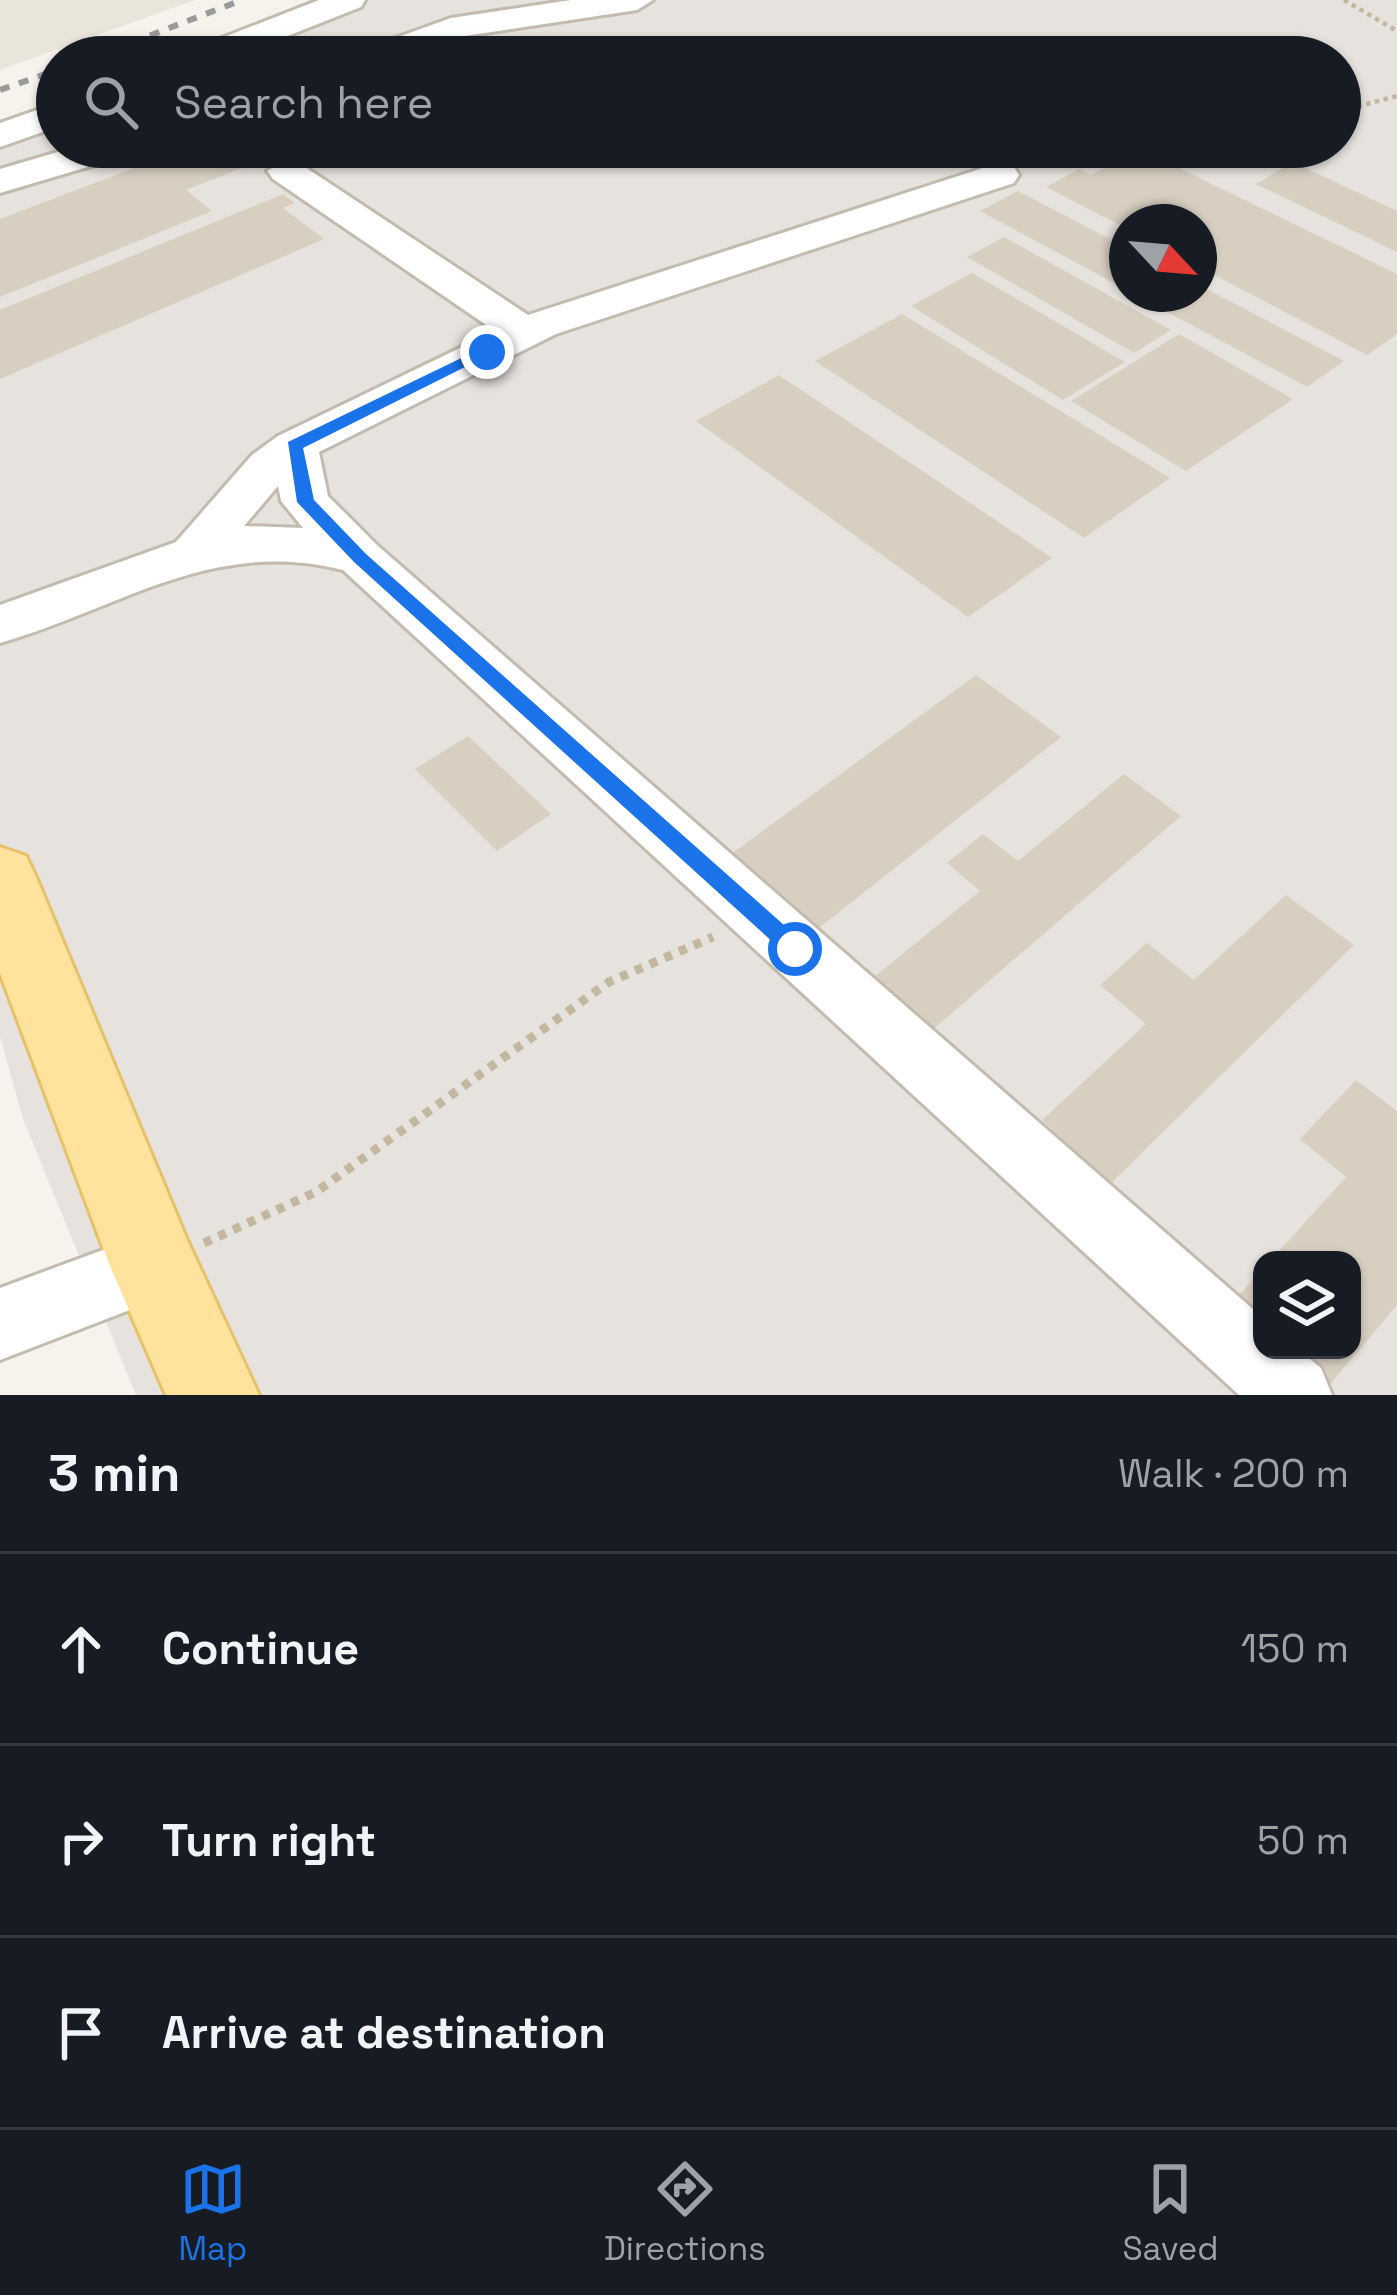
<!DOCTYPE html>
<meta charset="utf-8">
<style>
body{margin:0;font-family:"Space Grotesk",sans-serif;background:#242831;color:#f1f3f6}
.controls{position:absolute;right:36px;bottom:36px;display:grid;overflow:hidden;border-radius:24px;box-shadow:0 3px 9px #0004}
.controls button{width:108px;height:108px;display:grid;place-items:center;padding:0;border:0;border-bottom:3px solid #363941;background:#171b24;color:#f1f3f6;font:60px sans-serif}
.compass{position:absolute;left:1109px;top:204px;width:108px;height:108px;border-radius:50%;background:#171b24;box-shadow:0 3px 9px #0004;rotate:116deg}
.stop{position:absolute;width:36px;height:36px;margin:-27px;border:9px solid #1a73e8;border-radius:50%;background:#fff}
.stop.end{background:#1a73e8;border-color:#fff;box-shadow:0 3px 12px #0008}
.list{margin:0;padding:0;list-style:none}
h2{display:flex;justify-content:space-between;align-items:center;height:156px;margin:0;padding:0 48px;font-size:51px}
h2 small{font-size:39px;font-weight:400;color:#9ea1a6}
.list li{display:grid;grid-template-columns:78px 1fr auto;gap:36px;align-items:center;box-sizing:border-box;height:192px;padding:0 48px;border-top:3px solid #363941}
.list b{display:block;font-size:45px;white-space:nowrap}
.list em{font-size:39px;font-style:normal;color:#9ea1a6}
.icon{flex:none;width:66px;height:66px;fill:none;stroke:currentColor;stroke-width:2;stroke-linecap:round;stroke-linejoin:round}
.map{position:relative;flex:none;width:1397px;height:1395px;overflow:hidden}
.search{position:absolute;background:#171b24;box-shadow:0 3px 9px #0004;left:36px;right:36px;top:36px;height:132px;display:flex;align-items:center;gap:30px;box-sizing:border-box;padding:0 42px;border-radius:66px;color:#9ea1a6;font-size:45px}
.sheet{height:732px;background:#171b24}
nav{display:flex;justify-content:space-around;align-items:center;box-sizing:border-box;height:168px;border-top:3px solid #363941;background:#171b24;font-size:33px;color:#9ea1a6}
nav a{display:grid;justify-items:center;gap:6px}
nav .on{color:#1a73e8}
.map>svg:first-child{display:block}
.residential{fill:#eae5da}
.industrial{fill:#e6e2dd;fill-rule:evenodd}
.building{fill:#d8cfc1}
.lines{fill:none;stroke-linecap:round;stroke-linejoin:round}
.minor-casing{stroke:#c2bbae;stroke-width:6}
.major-casing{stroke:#e6c16a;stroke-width:6}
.path-far1{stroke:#c4b79f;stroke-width:4.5;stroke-dasharray:4.5 4.5;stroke-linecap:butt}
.path{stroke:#c4b79f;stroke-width:9;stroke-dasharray:8 8;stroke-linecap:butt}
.minor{fill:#fff;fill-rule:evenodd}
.major{fill:#ffe39c;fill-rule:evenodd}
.rail{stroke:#9a9a9a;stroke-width:6;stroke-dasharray:10 10;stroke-linecap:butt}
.route{fill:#1a73e8}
</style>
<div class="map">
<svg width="1397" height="1395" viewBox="0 0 1397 1395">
<rect width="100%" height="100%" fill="#f6f3ec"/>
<polygon class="residential" points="0,0 195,0 0,70"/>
<path class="industrial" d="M316,0H1397V1395H136L23,1119L0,1036V120L57,101V147H1340V57H174ZM1127,222H1199V294H1127ZM1262,1260H1352V1350H1262Z"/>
<g class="building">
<polygon points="189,147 225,147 249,165 186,190 212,211 0,297 0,219"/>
<polygon points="1140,149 1397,274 1397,334 1367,355 1199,267 1199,222 1127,222 1127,229 1046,187 1079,169 1091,175"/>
<polygon points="1293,162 1397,211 1397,252 1256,184"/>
<polygon points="1018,191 1127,248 1127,290 980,211"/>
<polygon points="283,194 295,203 283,208 324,239 0,379 0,310"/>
<polygon points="1004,237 1171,330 1134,353 967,257"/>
<polygon points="972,273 1125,362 1063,400 911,306"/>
<polygon points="1199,285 1344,361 1307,387 1134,294 1199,294"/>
<polygon points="902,314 1170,478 1084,538 815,361"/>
<polygon points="1179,334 1293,399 1186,471 1071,401"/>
<polygon points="779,375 1052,558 968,617 696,421"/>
<polygon points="976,675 1061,737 815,931 730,855"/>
<polygon points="468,736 551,814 497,851 415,769"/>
<polygon points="1124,774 1181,816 932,1030 874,977 980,891 947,863 983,834 1018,861"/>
<polygon points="1286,895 1354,945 1111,1183 1042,1120 1146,1024 1100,985 1147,943 1194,980"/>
<polygon points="1356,1080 1397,1111 1397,1305 1326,1389 1282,1350 1352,1350 1352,1260 1271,1260 1346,1177 1300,1139"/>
<polygon points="1262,1270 1262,1332 1231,1304"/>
</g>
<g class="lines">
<defs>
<g id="minor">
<polygon points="319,0 365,0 361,7 234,57 186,57 191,50"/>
<polygon points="571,0 653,0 637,10 458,37 406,57 357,57 362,50 451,18"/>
<polygon points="57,103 57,127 0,147 0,123"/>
<polygon points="75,147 134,147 128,155 0,193 0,169"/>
<path d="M286,160L299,163L528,315L986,167H1014L1019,175L1014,183L556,334L319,452L328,496L378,546L1262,1317V1350H1299L1321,1368L1332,1395H1239L343,570C212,537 121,608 0,643V605L176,542L252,455L278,436L495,331L273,179L267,171ZM278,486L281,501L303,528L244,526Z"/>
<polygon points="154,1231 179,1241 190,1266 179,1291 0,1360 0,1288"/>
</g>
<polygon id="major" points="0,847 26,856 36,877 187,1240 259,1395 166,1395 110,1266 0,973"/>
</defs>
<use href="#minor" class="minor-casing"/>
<use href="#major" class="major-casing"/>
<g class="path-far1">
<polyline points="1344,0 1397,31"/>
<polyline points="1340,111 1397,96"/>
</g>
<polyline class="path" points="204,1243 316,1192 609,982 713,937"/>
<use href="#minor" class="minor"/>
<use href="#major" class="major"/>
<g class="rail">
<polyline points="94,57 242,0"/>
<polyline points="0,90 57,70"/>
</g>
</g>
<polygon class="route" points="482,348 495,352 303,448 314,500 366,554 803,942 803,955 787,955 354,562 297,502 288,442"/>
</svg>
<div class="controls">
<button><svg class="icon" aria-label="layers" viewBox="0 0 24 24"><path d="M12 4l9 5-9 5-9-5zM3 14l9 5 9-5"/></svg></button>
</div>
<svg class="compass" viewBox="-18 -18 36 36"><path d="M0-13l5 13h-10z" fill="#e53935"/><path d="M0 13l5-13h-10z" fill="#9ea1a6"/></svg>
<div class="stop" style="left:795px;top:949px"></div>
<div class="stop end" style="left:487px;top:352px"></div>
<div class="search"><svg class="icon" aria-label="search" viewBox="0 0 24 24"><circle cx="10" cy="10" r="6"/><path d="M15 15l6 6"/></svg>Search here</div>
</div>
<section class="sheet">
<h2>3 min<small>Walk · 200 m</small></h2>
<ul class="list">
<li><svg class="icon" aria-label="ahead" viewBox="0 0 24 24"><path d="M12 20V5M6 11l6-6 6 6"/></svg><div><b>Continue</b></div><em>150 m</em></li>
<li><svg class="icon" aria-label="right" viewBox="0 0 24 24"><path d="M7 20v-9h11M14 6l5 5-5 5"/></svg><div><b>Turn right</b></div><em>50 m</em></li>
<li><svg class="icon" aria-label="arrive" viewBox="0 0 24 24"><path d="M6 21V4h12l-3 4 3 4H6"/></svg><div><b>Arrive at destination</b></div></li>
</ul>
</section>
<nav>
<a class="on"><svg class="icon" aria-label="map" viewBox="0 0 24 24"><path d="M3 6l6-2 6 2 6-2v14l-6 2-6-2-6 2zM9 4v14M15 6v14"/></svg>Map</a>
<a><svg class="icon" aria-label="directions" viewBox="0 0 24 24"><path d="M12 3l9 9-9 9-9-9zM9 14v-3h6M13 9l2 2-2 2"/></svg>Directions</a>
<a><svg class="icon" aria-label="saved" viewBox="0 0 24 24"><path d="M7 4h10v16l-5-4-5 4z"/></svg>Saved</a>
</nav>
